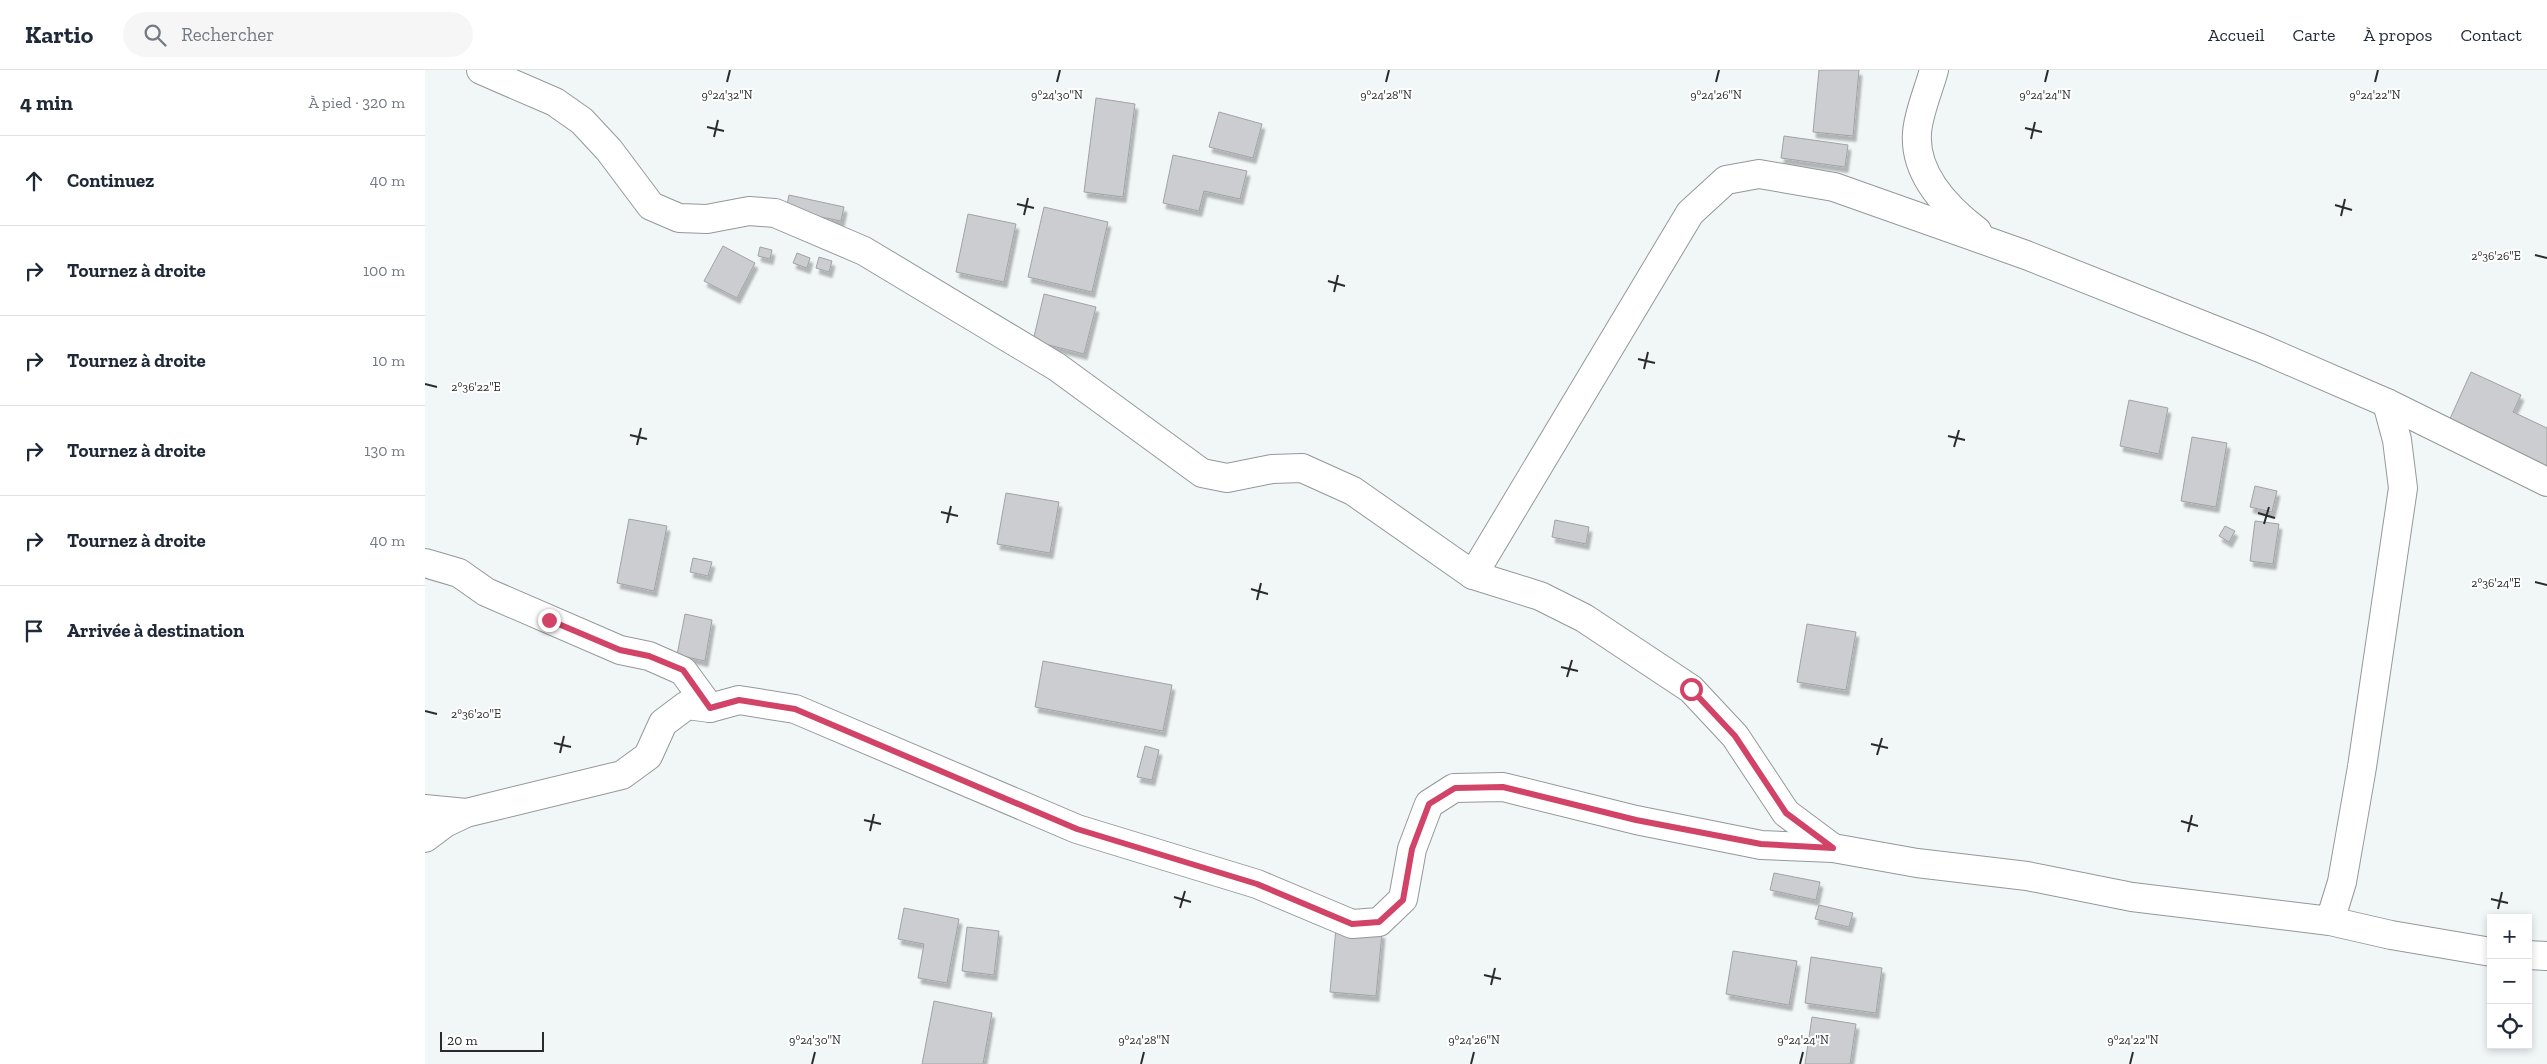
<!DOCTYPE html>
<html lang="fr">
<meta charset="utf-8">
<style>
body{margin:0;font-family:"Zilla Slab",serif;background:#f6f6f7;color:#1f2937}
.controls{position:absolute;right:15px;bottom:15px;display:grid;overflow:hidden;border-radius:0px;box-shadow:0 2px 8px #0003}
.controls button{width:45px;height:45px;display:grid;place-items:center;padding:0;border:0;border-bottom:1px solid #e0e1e3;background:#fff;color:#1f2937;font:25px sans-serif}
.scale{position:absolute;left:15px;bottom:12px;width:104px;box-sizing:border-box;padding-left:5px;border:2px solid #2a2c2c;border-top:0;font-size:14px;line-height:18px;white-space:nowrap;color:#2a2c2c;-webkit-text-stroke:4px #fff;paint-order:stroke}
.stop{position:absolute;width:15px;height:15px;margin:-11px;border:4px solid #d24368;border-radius:50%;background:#fff}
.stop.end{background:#d24368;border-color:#fff;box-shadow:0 1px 5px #0008}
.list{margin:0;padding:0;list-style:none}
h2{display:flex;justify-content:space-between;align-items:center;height:65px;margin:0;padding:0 20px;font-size:21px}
h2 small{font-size:16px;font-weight:400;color:#747a83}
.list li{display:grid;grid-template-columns:32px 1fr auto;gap:15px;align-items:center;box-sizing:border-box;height:90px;padding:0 20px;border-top:1px solid #e0e1e3}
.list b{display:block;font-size:19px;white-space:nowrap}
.list em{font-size:16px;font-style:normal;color:#747a83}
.icon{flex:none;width:28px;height:28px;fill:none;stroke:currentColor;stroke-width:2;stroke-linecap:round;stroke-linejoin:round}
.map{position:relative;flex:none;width:2122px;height:994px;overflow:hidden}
header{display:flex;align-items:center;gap:30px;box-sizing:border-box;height:70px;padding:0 25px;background:#fff;border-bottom:1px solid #e0e1e3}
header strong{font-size:24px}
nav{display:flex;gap:28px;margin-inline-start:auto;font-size:18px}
.search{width:350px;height:45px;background:#f6f6f7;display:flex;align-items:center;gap:12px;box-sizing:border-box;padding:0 18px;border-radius:28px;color:#747a83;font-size:19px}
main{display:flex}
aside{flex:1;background:#fff}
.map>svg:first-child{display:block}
.building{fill:#cbcdd0;stroke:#a0a3a5;filter:url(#shadow)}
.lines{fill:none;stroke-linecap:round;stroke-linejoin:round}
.minor-casing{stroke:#949898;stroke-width:30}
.minor{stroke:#fff;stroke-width:28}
.route{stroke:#d24368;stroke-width:6}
.ticks{fill:none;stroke:#2a2c2c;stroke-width:2}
.ticks-label{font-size:12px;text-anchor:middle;fill:#2a2c2c;stroke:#fff;stroke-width:4;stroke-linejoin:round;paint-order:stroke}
</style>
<header>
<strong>Kartio</strong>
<div class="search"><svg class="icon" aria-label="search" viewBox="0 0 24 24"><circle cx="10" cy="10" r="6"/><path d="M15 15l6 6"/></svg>Rechercher</div>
<nav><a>Accueil</a><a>Carte</a><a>À propos</a><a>Contact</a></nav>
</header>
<main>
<aside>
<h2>4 min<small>À pied · 320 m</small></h2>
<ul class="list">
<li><svg class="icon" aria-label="ahead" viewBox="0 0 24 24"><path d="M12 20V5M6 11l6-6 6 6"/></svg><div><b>Continuez</b></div><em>40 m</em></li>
<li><svg class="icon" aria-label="right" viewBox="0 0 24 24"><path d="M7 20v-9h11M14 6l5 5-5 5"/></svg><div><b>Tournez à droite</b></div><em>100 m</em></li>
<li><svg class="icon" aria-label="right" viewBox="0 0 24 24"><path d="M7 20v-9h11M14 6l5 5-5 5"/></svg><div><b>Tournez à droite</b></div><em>10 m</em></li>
<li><svg class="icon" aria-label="right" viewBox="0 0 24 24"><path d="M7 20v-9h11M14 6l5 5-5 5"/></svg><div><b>Tournez à droite</b></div><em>130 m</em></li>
<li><svg class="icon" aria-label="right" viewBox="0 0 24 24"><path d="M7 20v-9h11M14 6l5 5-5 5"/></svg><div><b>Tournez à droite</b></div><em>40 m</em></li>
<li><svg class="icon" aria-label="arrive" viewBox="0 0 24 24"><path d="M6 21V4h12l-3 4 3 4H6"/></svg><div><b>Arrivée à destination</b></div></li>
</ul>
</aside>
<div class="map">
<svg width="2122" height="994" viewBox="0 0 2122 994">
<defs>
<filter id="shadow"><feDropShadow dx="3" dy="5.5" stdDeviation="1" flood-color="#0004"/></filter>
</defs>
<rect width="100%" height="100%" fill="#f1f6f6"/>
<g class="building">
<polygon points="1394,0 1434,0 1428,66 1388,62"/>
<polygon points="671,28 710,34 698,127 659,122"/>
<polygon points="794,42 837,54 828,88 784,77"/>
<polygon points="1359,66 1423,75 1420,97 1356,88"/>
<polygon points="748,85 822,101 815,129 779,121 774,141 738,133"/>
<polygon points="364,125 419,137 416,151 361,140"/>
<polygon points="619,137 683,152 667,222 603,207"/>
<polygon points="543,144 591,154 579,212 531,202"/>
<polygon points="298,176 330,193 312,228 279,211"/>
<polygon points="335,177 347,180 345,189 333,186"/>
<polygon points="372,183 385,188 382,198 368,193"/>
<polygon points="394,187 407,191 404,202 391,198"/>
<polygon points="619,224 671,237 659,284 608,271"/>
<polygon points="2046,302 2096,325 2088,342 2122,358 2122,398 2023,353"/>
<polygon points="1704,330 1743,338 1734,384 1695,376"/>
<polygon points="1767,367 1802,373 1791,437 1756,431"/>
<polygon points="1830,416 1852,421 1847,442 1825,437"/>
<polygon points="581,423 634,432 625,483 572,474"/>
<polygon points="204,449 242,456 229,521 192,513"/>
<polygon points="1130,450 1164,457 1161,474 1127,467"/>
<polygon points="1830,451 1854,454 1848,494 1825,491"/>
<polygon points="1800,456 1810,461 1804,472 1794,466"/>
<polygon points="268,488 287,492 283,506 265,502"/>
<polygon points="260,544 287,550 280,591 252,585"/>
<polygon points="1382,554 1431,562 1421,620 1372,612"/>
<polygon points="618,591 747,615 738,661 610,637"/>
<polygon points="720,676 734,680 727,710 712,707"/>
<polygon points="1349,803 1395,812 1391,830 1345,820"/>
<polygon points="1394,835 1428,843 1424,857 1390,849"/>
<polygon points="479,838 534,849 522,913 493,908 499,874 473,869"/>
<polygon points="542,857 574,861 569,905 537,901"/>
<polygon points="911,858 957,863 951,926 905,922"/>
<polygon points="1308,881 1372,891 1364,935 1301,924"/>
<polygon points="1386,887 1457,898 1451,943 1380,933"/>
<polygon points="509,931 567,943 558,994 497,994"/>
<polygon points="1387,947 1431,954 1425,994 1380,994"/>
</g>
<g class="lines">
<defs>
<g id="minor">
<polyline points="56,0 130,32 157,51 184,80 226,136 254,148 282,149 324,141 350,143 439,181 632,297 777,403 802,408 847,399 877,398 928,421 1048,505 1115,526 1159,548 1266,619 1310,666 1361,743 1408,778"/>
<path d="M1509,0C1504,19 1493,44 1492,63C1489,105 1522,138 1552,161"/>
<polyline points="0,493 34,503 61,522 195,580 224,586 258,601 285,638"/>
<polyline points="1048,505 1265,143 1301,110 1334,104 1409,117 1601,185 1835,278 1962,333 2122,412"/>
<polyline points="0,739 41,743"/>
<polyline points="0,768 20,753 41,743 197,705 223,686 238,653 262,635 285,638 314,630 370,639 652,759 832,814 927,854 954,852 978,829 987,779 1004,734 1029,718 1078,717 1211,750 1336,775 1408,778 1492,793 1602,806 1707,827 1905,851 1917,812 1937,697 1978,418 1972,370 1962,333"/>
<polyline points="1905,851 1966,865 2066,882"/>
<polyline points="2103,885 2122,886"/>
</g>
</defs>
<use href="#minor" class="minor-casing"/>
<use href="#minor" class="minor"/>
</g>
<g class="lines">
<polyline class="route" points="124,550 195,580 224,586 258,600 285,638 314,630 370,639 652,759 832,814 927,854 954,852 978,830 987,779 1004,734 1030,718 1078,717 1211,750 1336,774 1408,778 1361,743 1310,666 1266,619"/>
</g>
<path class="ticks" d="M302,12L305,0M632,12L635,0M961,12L964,0M1291,12L1294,0M1620,12L1623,0M1950,12L1953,0M282,57L299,61M1600,58L1617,62M289,67L293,50M1606,69L1610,52M592,134L609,138M1910,135L1927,140M599,145L603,128M1916,146L1920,129M2110,185L2122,188M903,211L920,216M909,222L913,205M1213,289L1230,293M1219,299L1223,282M0,314L12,317M205,365L222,369M1523,366L1540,370M212,375L216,358M1529,377L1534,360M516,442L533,446M1833,443L1850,448M522,453L526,436M1839,454L1844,437M2110,512L2122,515M826,519L843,524M832,530L836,513M1136,597L1153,601M1142,607L1147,590M0,641L12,644M129,673L146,677M1446,674L1463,678M135,683L139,666M1452,685L1457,668M439,750L456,754M1756,751L1773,756M445,761L449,744M1763,762L1767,745M749,827L766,832M2066,829L2083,833M755,838L760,821M2073,839L2077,822M1059,905L1076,909M1066,915L1070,898M387,994L390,982M716,994L719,982M1046,994L1049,982M1375,994L1378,982M1705,994L1708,982"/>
<g class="ticks-label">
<text x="302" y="29">9°24'32"N</text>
<text x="632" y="29">9°24'30"N</text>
<text x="961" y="29">9°24'28"N</text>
<text x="1291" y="29">9°24'26"N</text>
<text x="1620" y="29">9°24'24"N</text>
<text x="1950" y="29">9°24'22"N</text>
<text x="2071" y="190">2°36'26"E</text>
<text x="51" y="321">2°36'22"E</text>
<text x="2071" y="517">2°36'24"E</text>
<text x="51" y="648">2°36'20"E</text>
<text x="390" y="974">9°24'30"N</text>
<text x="719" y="974">9°24'28"N</text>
<text x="1049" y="974">9°24'26"N</text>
<text x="1378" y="974">9°24'24"N</text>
<text x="1708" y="974">9°24'22"N</text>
</g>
</svg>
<div class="controls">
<button>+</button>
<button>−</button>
<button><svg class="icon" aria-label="locate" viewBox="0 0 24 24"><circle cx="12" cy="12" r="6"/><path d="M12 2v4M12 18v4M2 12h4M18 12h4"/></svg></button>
</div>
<div class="scale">20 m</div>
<div class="stop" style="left:1266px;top:619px"></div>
<div class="stop end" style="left:124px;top:550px"></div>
</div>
</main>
